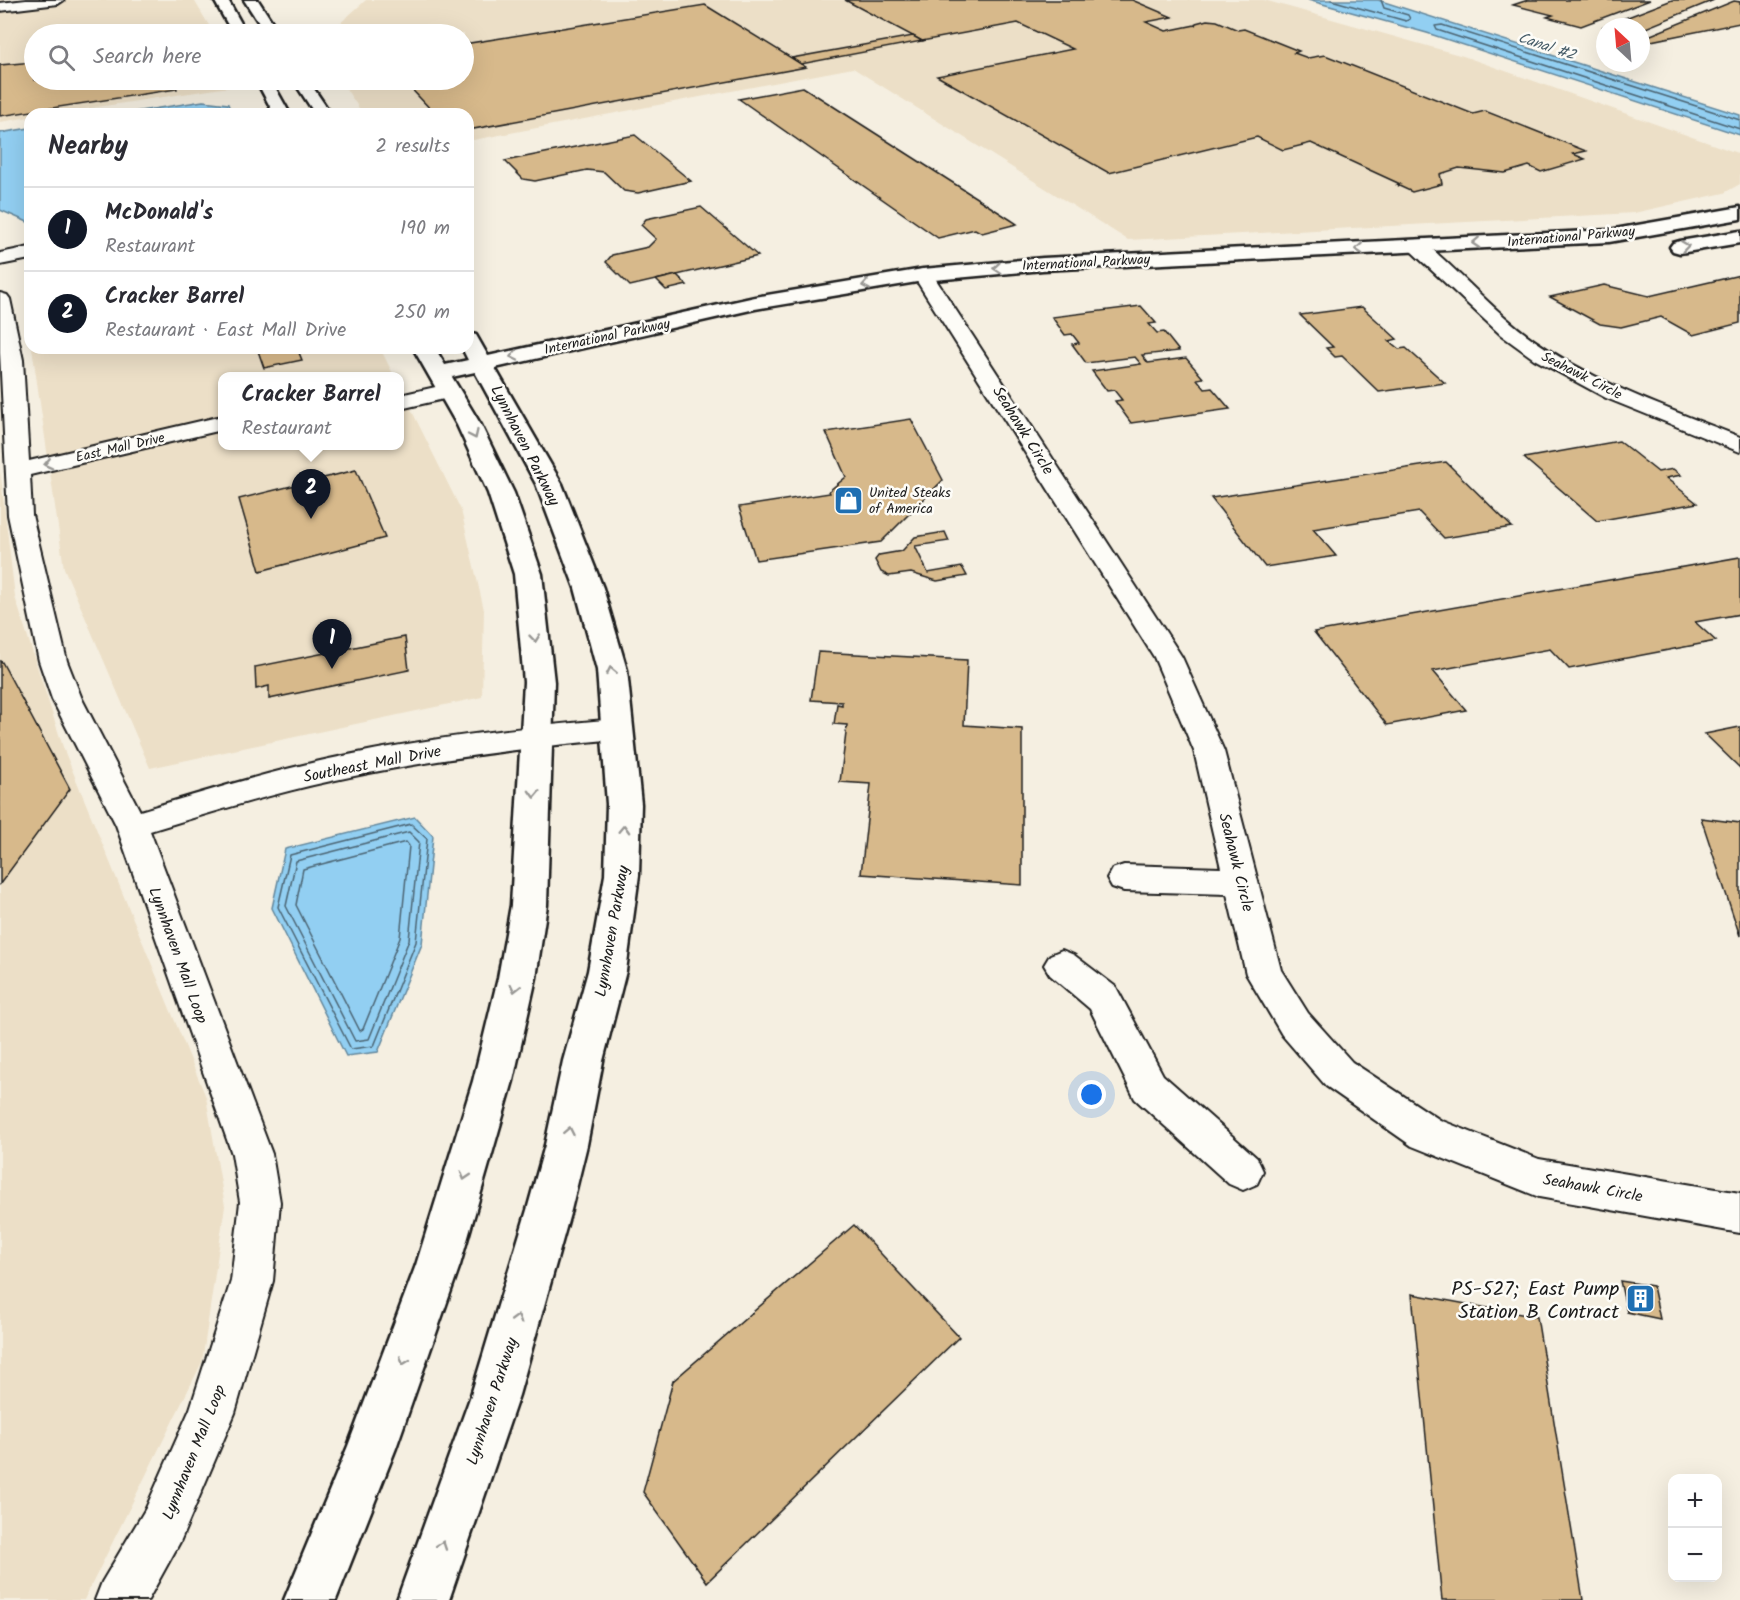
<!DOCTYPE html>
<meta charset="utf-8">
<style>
body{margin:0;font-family:Kalam,sans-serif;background:#f2f2f3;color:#2b2b33}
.controls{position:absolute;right:18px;bottom:18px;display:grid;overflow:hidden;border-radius:12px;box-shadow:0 6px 24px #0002}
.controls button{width:54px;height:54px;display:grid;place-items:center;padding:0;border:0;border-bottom:2px solid #e1e1e2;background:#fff;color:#2b2b33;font:30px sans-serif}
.compass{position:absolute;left:1596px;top:18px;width:54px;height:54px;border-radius:50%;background:#fff;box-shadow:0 6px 24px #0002;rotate:334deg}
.you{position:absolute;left:1092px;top:1095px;width:21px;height:21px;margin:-15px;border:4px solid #fff;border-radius:50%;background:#1a73e8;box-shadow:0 0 0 9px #1a73e833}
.badge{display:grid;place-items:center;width:39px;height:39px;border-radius:50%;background:#111827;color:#fff;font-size:20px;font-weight:700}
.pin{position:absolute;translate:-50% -50px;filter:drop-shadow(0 2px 3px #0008)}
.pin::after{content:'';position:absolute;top:32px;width:21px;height:18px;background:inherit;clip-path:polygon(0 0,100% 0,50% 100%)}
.popup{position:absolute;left:218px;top:372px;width:186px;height:78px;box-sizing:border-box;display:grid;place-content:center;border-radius:12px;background:#fff;filter:drop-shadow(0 2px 4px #0005);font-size:20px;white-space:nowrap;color:#7c7c81}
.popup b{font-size:22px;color:#2b2b33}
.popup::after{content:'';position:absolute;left:50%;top:100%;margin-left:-12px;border:12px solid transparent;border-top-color:#fff}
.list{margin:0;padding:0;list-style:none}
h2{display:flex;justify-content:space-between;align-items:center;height:78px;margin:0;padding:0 24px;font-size:26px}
h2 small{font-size:20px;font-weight:400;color:#7c7c81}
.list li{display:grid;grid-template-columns:39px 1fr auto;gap:18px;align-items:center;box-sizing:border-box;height:84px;padding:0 24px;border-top:2px solid #e1e1e2}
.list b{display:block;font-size:22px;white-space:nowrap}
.list p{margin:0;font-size:20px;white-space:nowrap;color:#7c7c81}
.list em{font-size:20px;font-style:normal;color:#7c7c81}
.icon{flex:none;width:33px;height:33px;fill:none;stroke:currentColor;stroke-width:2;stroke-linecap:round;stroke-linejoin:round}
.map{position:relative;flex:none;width:1740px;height:1600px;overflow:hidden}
.search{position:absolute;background:#fff;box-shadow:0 6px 24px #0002;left:24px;top:24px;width:450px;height:66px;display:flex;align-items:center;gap:15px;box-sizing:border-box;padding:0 21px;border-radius:33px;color:#7c7c81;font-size:22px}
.panel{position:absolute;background:#fff;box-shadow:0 6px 24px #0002;left:24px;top:108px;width:450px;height:246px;border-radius:18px}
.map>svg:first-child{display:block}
.built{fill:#ecdfc7}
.water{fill:#92cff2;stroke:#63879c;stroke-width:1.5}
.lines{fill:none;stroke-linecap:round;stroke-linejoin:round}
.shore{stroke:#4b6472;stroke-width:1.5}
.building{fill:#d7b98b;stroke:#1c1c1c;stroke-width:1.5}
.minor-casing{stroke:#1c1c1c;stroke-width:4}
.major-casing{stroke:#1c1c1c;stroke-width:5}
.minor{fill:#fdfcf7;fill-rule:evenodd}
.major{fill:#fdfcf7;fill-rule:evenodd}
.oneway{stroke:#989794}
.labels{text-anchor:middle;stroke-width:5;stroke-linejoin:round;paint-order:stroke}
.far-street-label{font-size:14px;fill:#1c1c1c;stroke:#fdfcf7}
.far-poi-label{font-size:14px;fill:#1c1c1c;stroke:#fdfcf7;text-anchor:start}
.far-water-label{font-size:15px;font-style:italic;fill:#455b67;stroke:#fdfcf7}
.street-label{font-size:16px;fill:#1c1c1c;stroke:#fdfcf7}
.near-poi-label{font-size:20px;fill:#1c1c1c;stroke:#fdfcf7;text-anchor:end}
</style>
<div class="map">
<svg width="1740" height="1600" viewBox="0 0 1740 1600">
<rect width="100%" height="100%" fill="#f5efe1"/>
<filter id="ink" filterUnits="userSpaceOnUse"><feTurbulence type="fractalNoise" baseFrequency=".0167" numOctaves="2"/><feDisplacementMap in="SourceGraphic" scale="12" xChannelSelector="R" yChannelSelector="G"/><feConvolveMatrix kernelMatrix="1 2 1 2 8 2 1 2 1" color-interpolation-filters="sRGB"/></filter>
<g filter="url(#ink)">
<g class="built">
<polygon points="0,0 194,0 214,34 34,34 34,80 239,80 242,85 52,114 30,114 30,117 0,122"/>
<polygon points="366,0 1264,0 1463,56 1740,154 1740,184 1724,193 1634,213 1128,240 853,68 468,141 468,114 363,114 340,80 464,80 464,34 328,34"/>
<polygon points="32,348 380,348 394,376 222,376 222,446 400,446 400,387 461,510 484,610 482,697 150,768 64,568"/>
<polygon points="0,470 15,597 64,750 206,1097 225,1206 202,1362 84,1600 0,1600"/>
</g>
<g class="water">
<polygon points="1308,0 1378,0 1740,115 1740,135 1427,33"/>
<polygon points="203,101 228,104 232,114 121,114"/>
<polygon points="30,128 30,223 0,210 0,133"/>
<polygon points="415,817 433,836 422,944 378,1052 346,1056 272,908 285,849"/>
</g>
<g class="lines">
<g class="shore">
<polyline points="1331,0 1406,21 1410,19 1408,15 1384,8 1381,0"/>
<polyline points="160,114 203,107 222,110 225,114"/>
<polyline points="1740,120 1442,25 1435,26 1437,30 1740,129"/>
<polygon points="411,824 427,839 416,942 374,1046 351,1049 278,907 290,855"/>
<polygon points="409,832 419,842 409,940 369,1039 355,1041 286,906 296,861"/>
<polygon points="406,842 409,846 400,938 363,1029 360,1031 296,905 303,869"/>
</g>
</g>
<g class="building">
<polygon points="845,0 1132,0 1172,17 1146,22 1166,31 1195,25 1196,23 1207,20 1217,21 1238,30 1244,29 1299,51 1294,53 1308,58 1325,55 1473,114 1485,111 1586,151 1573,154 1585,159 1541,172 1529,166 1505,173 1459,168 1440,174 1442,184 1412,192 1397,185 1400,184 1311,143 1283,150 1257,137 1109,173 937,76 1073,49 1018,23 922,41"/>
<polygon points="1528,0 1650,0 1581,26 1547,17 1553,15 1513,5"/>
<polygon points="1672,0 1714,0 1641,30 1641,27 1602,27"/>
<polygon points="1734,1 1740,2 1740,23 1641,43 1641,39"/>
<polygon points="705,5 806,67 468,130 468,114 435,114 403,80 464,80 464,44"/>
<polygon points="913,36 922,41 801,64 792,58"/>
<polygon points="34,62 34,80 173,80 177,89 0,116 0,65"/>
<polygon points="803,87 1011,220 1017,224 982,233 975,229 938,238 739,99"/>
<polygon points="635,135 691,181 638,193 624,191 604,172 587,170 535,181 523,179 505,161"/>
<polygon points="701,207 758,256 630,286 606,262 612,255 648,247 656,239 641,225 646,219"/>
<polygon points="677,275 687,285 666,290 656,280"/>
<polygon points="1740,275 1740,323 1693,335 1661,317 1621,327 1600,324 1550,297 1604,285 1649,296"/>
<polygon points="1141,306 1156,323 1149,324 1157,333 1164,332 1179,351 1142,355 1148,363 1186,358 1203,378 1197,379 1205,389 1212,388 1230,409 1131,423 1115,401 1122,400 1114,390 1107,391 1092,371 1141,364 1135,357 1086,363 1072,344 1079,343 1072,334 1065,335 1052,317"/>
<polygon points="1362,307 1397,339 1389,341 1399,349 1406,348 1445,383 1379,392 1342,356 1335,357 1326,348 1333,347 1300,315"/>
<polygon points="257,348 297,348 302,360 264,368"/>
<polygon points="911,419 943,480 881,542 756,560 739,507 830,493 829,491 846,477 826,432"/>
<polygon points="1619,441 1658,472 1673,469 1681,475 1666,478 1697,503 1597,521 1524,458"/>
<polygon points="1446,462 1512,527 1444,538 1419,512 1313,529 1336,556 1265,567 1211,498"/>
<polygon points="356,470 385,538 260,571 239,499"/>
<polygon points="945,532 949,541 915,546 928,573 962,567 967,576 937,581 911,573 889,576 881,572 875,560 879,555 902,551 915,537"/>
<polygon points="1740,557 1740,614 1695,622 1716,641 1569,669 1550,649 1433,671 1466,710 1387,725 1314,632"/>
<polygon points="405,637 409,670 269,699 269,686 256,689 255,667"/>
<polygon points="818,652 967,660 964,725 1022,729 1022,885 861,874 871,784 840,782 847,725 834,724 837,704 842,705 842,702 811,700"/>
<polygon points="0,661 2,662 70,789 0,884"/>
<polygon points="1740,727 1740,768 1705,734"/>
<polygon points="1701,818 1740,823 1740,936"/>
<polygon points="854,1225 959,1337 707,1582 643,1492 673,1381"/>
<polygon points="1620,1281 1653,1286 1660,1319 1627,1312"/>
<polygon points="1412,1294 1537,1317 1583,1600 1442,1600"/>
</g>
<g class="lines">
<defs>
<g id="minor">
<polygon points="26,0 64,0 58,4 0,11 0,3"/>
<path d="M1418,241L1425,243C1462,274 1494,312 1534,340C1596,384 1670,409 1740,437V452L1606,398L1534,359L1501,335L1411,251L1409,247L1411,243Z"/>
<polygon points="30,247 30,259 0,265 0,253"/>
<polygon points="923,269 930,271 933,275 1182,657 1224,751 1281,970 1308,1013 1352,1062 1440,1120 1539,1159 1740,1193 1740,1233 1539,1197 1412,1146 1326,1086 1282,1035 1246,974 1227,894 1124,891 1112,887 1107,878 1112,869 1124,865 1221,868 1194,751 1154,657 913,275 916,271"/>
<path d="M0,293L7,295L10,299L23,360L29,461L222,416V430L30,475L32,515L67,661L82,699L140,811C203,792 265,773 329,759C424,738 520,727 617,719L628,722L632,729L628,736L617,739C521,748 426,760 331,781C270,794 210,813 150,831L272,1154L280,1202L273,1281L235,1413L180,1542L148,1600H95L102,1582L146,1508L190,1409L231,1281L240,1202L232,1154L116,825L52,699L39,661L8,515L0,353Z"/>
<polygon points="449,384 457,386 460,391 457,396 400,409 400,395"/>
<polygon points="1062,950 1074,955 1116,987 1163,1075 1257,1158 1263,1171 1257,1184 1243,1190 1229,1184 1135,1099 1090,1009 1050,975 1044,965 1050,955"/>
</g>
<g id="major">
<polygon points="214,0 228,0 247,34 233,34"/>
<polygon points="244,0 258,0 280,34 266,34"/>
<polygon points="256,80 271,80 290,114 274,114"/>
<polygon points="293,80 308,80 331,114 315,114"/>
<polygon points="1740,207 1740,219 1609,242 1043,270 923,281 755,309 495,368 562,484 603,588 627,670 641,804 639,875 626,971 603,1061 587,1145 571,1210 519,1395 449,1600 397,1600 471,1395 527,1210 545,1145 563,1061 588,971 605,875 607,804 597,670 575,588 536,484 475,372 452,377 481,425 514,493 542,574 554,682 547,905 536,978 513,1081 460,1265 396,1448 336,1600 284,1600 348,1446 416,1265 473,1081 498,978 511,905 524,682 514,574 488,493 457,425 413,348 435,348 445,365 468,360 462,348 468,348 468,333 476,335 488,356 755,297 923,269 1043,258 1609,230"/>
<polygon points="1740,231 1740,243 1680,253 1673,251 1670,247 1673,243 1680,241"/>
</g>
</defs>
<use href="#minor" class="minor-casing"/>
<use href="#major" class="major-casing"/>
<use href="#minor" class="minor"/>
<use href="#major" class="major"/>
</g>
<defs><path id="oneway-chevron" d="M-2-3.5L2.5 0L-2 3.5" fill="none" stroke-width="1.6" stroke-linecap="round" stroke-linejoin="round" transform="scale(1.5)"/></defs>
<g class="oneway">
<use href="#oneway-chevron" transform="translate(1476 243) rotate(177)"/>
<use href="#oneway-chevron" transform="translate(1685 246) rotate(-8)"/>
<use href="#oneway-chevron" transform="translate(1359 249) rotate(177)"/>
<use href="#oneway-chevron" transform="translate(997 268) rotate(175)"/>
<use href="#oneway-chevron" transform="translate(866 285) rotate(170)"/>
<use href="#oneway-chevron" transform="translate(514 356) rotate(168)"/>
<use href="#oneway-chevron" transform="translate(474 435) rotate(65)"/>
<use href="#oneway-chevron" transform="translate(48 464) rotate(167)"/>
<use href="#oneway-chevron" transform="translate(535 638) rotate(84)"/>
<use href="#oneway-chevron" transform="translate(611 671) rotate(-102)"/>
<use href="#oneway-chevron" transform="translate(534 794) rotate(92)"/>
<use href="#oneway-chevron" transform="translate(624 829) rotate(-88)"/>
<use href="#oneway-chevron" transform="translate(515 988) rotate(103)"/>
<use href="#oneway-chevron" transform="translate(569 1131) rotate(-79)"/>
<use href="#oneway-chevron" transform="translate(465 1176) rotate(107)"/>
<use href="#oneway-chevron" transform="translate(517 1319) rotate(-74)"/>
<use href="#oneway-chevron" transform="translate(404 1361) rotate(110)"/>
<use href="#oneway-chevron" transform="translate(442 1545) rotate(-71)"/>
</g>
</g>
<defs>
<symbol id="shop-square" viewBox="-11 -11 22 22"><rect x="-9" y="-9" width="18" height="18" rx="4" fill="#1f6fb2" stroke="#fdfcf7"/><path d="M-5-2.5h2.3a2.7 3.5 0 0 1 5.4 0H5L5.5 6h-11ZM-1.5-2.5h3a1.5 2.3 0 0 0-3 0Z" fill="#fff"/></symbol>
<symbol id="building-square" viewBox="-11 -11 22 22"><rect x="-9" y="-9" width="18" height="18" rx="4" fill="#1f6fb2" stroke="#fdfcf7"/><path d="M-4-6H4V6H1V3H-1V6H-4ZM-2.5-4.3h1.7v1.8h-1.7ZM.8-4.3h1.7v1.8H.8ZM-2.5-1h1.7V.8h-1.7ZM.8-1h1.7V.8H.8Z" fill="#fff"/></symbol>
</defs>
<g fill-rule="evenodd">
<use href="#shop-square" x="832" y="484" width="33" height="33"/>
<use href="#building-square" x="1624" y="1282" width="33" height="33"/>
</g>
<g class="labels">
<g class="far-street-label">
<text transform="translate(1571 236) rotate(-5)" y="5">International Parkway</text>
<text transform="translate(1086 262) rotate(-3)" y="5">International Parkway</text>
<text transform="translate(607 336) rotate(-12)" y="5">International Parkway</text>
<text transform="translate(1582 375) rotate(27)" y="5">Seahawk Circle</text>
<text transform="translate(120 447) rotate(-13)" y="5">East Mall Drive</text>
</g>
<g class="far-poi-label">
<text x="869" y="497">United Steaks<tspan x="869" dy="16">of America</tspan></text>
</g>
<g class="far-water-label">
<text transform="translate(1547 46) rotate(18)" y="5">Canal #2</text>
</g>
<g class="street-label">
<text transform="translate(1024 430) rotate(58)" y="6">Seahawk Circle</text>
<text transform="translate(526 445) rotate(63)" y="6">Lynnhaven Parkway</text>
<text transform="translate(372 763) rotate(-11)" y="6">Southeast Mall Drive</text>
<text transform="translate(1237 862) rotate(76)" y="6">Seahawk Circle</text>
<text transform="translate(611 931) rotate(-80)" y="6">Lynnhaven Parkway</text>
<text transform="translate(179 955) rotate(70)" y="6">Lynnhaven Mall Loop</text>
<text transform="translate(1593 1187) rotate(10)" y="6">Seahawk Circle</text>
<text transform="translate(491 1401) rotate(-72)" y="6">Lynnhaven Parkway</text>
<text transform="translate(193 1452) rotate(-68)" y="6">Lynnhaven Mall Loop</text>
</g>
<g class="near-poi-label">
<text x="1619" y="1295">PS-527; East Pump<tspan x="1619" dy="23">Station B Contract</tspan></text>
</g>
</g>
</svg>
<div class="controls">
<button>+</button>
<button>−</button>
</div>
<svg class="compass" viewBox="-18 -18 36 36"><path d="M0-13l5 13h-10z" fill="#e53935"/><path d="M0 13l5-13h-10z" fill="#7c7c81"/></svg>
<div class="you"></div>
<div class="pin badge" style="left:332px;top:669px">1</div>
<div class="pin badge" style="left:311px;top:519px">2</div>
<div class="popup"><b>Cracker Barrel</b>Restaurant</div>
<div class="search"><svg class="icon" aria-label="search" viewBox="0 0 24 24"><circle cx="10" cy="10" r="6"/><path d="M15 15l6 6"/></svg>Search here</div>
<section class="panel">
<h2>Nearby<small>2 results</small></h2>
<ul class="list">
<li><span class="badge">1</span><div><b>McDonald's</b><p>Restaurant</p></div><em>190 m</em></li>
<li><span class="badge">2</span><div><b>Cracker Barrel</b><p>Restaurant · East Mall Drive</p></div><em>250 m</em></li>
</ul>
</section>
</div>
